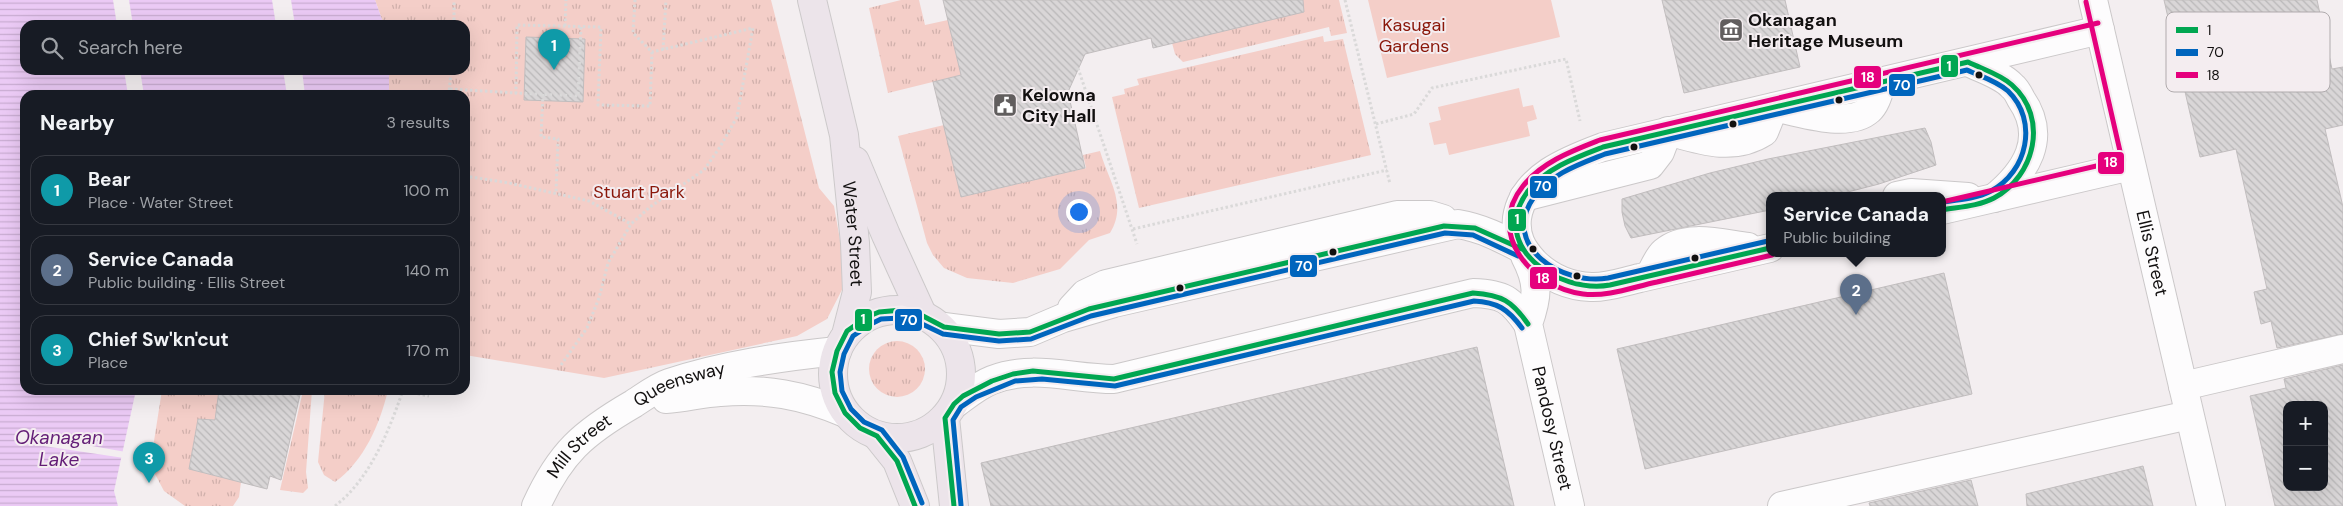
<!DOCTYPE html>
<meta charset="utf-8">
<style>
body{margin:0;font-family:"DM Sans",sans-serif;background:#20242c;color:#f1f3f6}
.controls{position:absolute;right:15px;bottom:15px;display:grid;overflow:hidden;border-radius:10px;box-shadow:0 5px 20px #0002}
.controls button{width:45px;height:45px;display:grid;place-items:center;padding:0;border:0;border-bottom:1px solid #363941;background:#171b24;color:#f1f3f6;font:25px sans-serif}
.you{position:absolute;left:1078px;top:211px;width:18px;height:18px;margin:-12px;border:4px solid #fff;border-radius:50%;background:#1a73e8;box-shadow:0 0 0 8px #1a73e833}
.badge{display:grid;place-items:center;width:32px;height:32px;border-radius:50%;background:#0b8043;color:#fff;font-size:16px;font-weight:700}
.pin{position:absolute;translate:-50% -41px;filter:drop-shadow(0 1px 2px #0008)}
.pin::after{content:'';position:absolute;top:26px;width:18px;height:15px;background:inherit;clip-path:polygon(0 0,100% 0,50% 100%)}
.popup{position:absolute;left:1766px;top:192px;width:180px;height:65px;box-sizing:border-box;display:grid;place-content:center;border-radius:10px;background:#171b24;filter:drop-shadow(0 1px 4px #0005);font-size:16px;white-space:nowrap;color:#9ea1a6}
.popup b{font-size:19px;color:#f1f3f6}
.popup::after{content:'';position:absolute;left:50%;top:100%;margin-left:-10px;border:10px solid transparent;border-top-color:#171b24}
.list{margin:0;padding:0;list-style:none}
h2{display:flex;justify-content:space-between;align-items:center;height:65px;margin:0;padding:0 20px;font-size:21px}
h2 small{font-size:16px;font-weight:400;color:#9ea1a6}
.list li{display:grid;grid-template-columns:32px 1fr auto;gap:15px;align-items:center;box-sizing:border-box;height:70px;margin:0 10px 10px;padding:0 10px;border:1px solid #363941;border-radius:15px}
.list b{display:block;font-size:19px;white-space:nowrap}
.list p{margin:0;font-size:16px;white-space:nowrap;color:#9ea1a6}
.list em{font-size:16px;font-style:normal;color:#9ea1a6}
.icon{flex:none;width:28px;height:28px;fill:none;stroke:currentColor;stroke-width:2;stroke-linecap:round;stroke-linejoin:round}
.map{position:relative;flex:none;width:2343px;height:506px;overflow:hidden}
.search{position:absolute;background:#171b24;box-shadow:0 5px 20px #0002;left:20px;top:20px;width:450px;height:55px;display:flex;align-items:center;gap:12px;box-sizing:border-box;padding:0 18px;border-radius:15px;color:#9ea1a6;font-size:19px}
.panel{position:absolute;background:#171b24;box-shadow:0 5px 20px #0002;left:20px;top:90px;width:450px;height:305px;border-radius:15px}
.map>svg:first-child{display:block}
.grass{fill:url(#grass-tufts)}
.garden{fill:#f4cec8}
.water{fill:url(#water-rules)}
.pier{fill:#f3eef0}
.building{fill:url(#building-back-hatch);stroke:#c1bdbe;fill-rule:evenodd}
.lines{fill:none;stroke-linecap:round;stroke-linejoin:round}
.minor-casing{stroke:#cbc8c9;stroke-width:30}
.major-casing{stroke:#ccc9ca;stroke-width:30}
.path{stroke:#dad9d9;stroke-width:3;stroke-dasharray:2.5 2.5;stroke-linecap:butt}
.minor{stroke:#fdfcfd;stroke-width:28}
.major{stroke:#ece4ea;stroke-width:28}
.bus-1-casing{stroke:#f4edf0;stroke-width:9}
.bus-2-casing{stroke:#f4edf0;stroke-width:9}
.bus-3-casing{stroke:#f4edf0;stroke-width:9}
.bus-1{stroke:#00a651;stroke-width:5}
.bus-2{stroke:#0065bd;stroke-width:5}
.bus-3{stroke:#e5007d;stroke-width:5}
.bus-dot{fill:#121010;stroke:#f4edf0;stroke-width:2}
.labels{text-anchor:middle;stroke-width:4;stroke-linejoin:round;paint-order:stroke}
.poi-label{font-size:18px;font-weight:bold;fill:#121010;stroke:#f4edf0;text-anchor:start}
.park-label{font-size:18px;fill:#8a170a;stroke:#f4edf0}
.street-label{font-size:18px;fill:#121010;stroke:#f4edf0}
.water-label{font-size:19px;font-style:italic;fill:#631d76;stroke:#f4edf0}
.key{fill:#f4edf0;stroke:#b0abad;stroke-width:1}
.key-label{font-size:14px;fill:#121010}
.line-badge{stroke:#f4edf0;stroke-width:2}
.badge-label{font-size:14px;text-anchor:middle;font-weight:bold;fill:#fff}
</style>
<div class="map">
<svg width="2343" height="506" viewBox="0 0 2343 506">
<defs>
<pattern id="grass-tufts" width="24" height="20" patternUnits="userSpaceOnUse" patternTransform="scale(1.25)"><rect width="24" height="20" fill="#f4cec8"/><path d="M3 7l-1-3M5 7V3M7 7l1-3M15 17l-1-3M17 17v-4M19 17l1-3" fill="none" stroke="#d0b0ab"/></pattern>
<pattern id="water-rules" width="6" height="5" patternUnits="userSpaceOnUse" patternTransform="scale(1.25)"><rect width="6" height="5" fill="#ebcaf5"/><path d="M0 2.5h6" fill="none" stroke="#c8acd1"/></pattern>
<pattern id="building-back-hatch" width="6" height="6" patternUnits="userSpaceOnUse" patternTransform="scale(1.25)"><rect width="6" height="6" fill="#d9d6d7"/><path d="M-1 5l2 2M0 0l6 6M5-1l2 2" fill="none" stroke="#b9b7b8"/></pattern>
</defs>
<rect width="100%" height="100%" fill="#f3eef0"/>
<g class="grass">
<polygon points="375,0 771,0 819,188 834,206 847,280 827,319 797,336 604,378 465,355 465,95 389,95 389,70 465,70 465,25 384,25"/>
<polygon points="901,0 919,0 925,25 948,20 961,75 888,93 869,8"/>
<polygon points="1246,0 1339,0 1347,33 1331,36 1329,27 1183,62 1175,54 1172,43"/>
<polygon points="1323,36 1324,42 1343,39 1371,155 1139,208 1112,97 1125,94 1124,89 1139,85 1137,79"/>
<path d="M944,125L961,197L1086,168L1083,155L1100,151C1108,180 1128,204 1110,233L1089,240L1060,269L1013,283L967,278L944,268L933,255L927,243L898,136Z"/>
<circle cx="897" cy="369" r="28"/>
<polygon points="162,390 219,390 215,420 198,419 189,469 241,482 239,497 233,506 185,506 164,491 155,474 152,454"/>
<polygon points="312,390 306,472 308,488 303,493 280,490 303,391"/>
<path d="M325,390H388C380,424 364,461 335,482L324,475L318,462Z"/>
</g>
<g class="garden">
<polygon points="1368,0 1551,0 1560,37 1387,78"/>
<polygon points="1519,88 1523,107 1533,105 1537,119 1527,122 1530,136 1449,155 1446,143 1434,145 1429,123 1441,120 1438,107"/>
</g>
<polygon class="water" points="0,0 375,0 384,25 25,25 25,70 389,70 389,95 25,95 25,390 136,390 114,491 118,506 0,506"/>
<g class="pier">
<polygon points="113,0 129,0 133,25 117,25"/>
<polygon points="272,0 291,0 295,25 276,25"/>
<polygon points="124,70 140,70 144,95 128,95"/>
<polygon points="283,70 302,70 305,95 287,95"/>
<polygon points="19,431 74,438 75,443 126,452 124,458 17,442"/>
</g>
<g class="building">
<polygon points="943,0 1303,0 1304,12 1153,48 1151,38 1085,54 1068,92 1085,168 961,197 933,82 961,75"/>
<polygon points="1662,0 1785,0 1800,67 1684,93"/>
<polygon points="2164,0 2317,0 2332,69 2343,67 2343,125 2325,129 2343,207 2343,334 2277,348 2271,321 2261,324 2254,292 2267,289 2236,149 2200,157"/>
<polygon points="526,37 585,39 583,102 524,100"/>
<polygon points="1925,128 1931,142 1936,165 1879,184 1832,196 1770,196 1770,210 1631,238 1625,226 1622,212 1622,199 1710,173 1768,159"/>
<polygon points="1944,273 1972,394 1645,469 1617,349"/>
<polygon points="1477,347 1514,506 991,506 981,463"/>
<path d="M2343,365V506H2275L2250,396L2286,388L2284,379ZM2287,405H2324V487H2287Z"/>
<polygon points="219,390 301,390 281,480 270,476 267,489 189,469 198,419 215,420"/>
<polygon points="2143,466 2153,506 2027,506 2026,494"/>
<polygon points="1971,480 1978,506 1870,506 1869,503"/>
</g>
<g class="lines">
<defs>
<g id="minor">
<path id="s1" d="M2093,0L2211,506"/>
<path d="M1968,62C1982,69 2002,75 2012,86C2016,89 2019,95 2021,99C2048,138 2026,172 1994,198"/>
<polyline points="1897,196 1911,193 1968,197"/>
<path d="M1524,197L1650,165L1660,152L1668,131C1700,140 1733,152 1764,132L1774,107C1798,112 1848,129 1869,110C1876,104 1879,91 1882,82"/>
<polyline points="1942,210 2131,166"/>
<path d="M1770,248C1726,258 1683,268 1640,278C1625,281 1607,288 1591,287C1568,286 1550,278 1534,262C1522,249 1515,237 1517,218C1523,177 1568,160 1603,147L2100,30"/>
<path id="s2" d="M1525,256C1539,283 1538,296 1528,324L1570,506"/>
<path d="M1650,275C1654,268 1658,257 1664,252C1686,233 1723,244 1748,247"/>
<polyline points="1072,308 1085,294 1106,284 1397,215 1430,215 1443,219"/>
<path d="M944,327L999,334L1030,332L1063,318L1114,303L1458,224C1482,228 1501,238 1522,249"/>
<polyline points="2183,386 2343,349"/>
<path d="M666,399C684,398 702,393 720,392C765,388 803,395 845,413"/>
<path d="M956,403C967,395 979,385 992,380C1032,364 1072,379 1114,379L1473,293C1503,294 1511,299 1528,324"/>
<path id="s3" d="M536,506C560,453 583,433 633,404C644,397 657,387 669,383C723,365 780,357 837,351"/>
<polyline points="1782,506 2189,415"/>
</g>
<g id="major">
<path id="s4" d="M812,0L844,135L855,243L857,292L847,331"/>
<polyline points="855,161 886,235 923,316"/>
<circle cx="897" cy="374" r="64"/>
<polyline points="945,418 954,506"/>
<polyline points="877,436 897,461 915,506"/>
</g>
</defs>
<use href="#minor" class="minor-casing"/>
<use href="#major" class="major-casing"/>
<g class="path">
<polyline points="1345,0 1390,184"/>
<polyline points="454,25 454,0"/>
<polyline points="565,26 566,0"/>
<polyline points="581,27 578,96 516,93 517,25 601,27 598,105 650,106 652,52 633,33 635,0"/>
<polyline points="663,50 666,0"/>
<polyline points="1078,68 1137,244"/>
<polyline points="450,89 516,93"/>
<polyline points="543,94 541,137 558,139 556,193"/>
<polyline points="449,95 451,70"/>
<polyline points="1376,124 1414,114 1432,88 1566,59 1580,121"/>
<polyline points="465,176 509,183 589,201 631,224"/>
<polyline points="1133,229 1387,170"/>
<polyline points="561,365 587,328 599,298 608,263 631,224 650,207 704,170 720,147 737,117 753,28 652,52"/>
<polyline points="403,391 429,396"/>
<path d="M335,506C370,479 389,431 403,390"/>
</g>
<use href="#minor" class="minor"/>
<use href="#major" class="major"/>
<defs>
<g id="bus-1">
<path d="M1770,248L1610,285C1558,294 1487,246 1528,191C1546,168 1577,157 1603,147L1968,62C1982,69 2000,74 2012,85C2049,118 2035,176 1994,198C1979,206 1959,207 1942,210"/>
<polyline points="915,506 897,461 877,436 860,428 845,413 835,393 832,372 837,351 847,331 867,317 879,312 902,310 923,316 944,327 999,334 1030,332 1089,309 1444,226 1475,228 1522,249"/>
<path d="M954,506L945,418L954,404L963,396L992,381L1013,374L1033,371L1114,379L1473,293C1502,295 1512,301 1528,324"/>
</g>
<g id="bus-2">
<path d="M1768,241L1608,278C1563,286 1499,246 1534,197C1550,174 1580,164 1605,154L1967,70C1980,76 1997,81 2008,91C2039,121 2027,172 1991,191C1976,199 1958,200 1942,202"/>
<polyline points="922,503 903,457 882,430 864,422 851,409 842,391 840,372 844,354 853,336 871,324 881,319 901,318 920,323 943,334 999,341 1031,339 1091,316 1445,233 1473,235 1518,256"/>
<path d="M961,505L953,420L961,407L976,397L1015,381L1042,379L1115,386L1474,301C1497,302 1508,309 1522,328"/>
</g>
<g id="bus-3">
<polyline points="1942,202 2122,160 2086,2"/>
<path d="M1772,255C1733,264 1695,273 1657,282C1633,287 1608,297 1583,294C1532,288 1485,233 1523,186C1542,162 1572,151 1600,140L2098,23"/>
</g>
</defs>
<use href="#bus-1" class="bus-1-casing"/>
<use href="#bus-2" class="bus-2-casing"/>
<use href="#bus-3" class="bus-3-casing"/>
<use href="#bus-1" class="bus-1"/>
<use href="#bus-2" class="bus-2"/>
<use href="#bus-3" class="bus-3"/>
</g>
<defs>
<symbol id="museum-square" viewBox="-11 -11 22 22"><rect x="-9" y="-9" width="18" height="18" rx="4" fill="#615e5e" stroke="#f4edf0"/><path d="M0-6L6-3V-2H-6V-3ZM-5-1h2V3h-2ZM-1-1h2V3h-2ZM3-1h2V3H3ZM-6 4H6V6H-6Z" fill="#fff"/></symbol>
<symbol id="civic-square" viewBox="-11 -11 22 22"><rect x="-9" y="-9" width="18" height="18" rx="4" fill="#615e5e" stroke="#f4edf0"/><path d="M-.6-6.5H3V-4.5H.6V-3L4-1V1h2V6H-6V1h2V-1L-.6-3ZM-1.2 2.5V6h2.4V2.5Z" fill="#fff"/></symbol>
</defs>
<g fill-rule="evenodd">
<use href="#museum-square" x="1717" y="16" width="28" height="28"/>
<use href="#civic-square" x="991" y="91" width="28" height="28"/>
</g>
<g class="bus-dot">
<circle cx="1979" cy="75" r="4.5"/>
<circle cx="1839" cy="100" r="4.5"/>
<circle cx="1733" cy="124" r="4.5"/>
<circle cx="1634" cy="147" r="4.5"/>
<circle cx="1533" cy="249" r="4.5"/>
<circle cx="1333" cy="252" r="4.5"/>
<circle cx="1695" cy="258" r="4.5"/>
<circle cx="1577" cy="276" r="4.5"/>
<circle cx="1180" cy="288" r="4.5"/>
</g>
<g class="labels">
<g class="poi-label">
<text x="1748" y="26">Okanagan<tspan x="1748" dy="21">Heritage Museum</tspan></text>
<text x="1022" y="101">Kelowna<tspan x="1022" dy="21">City Hall</tspan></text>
</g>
<g class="park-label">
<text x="1414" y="31">Kasugai<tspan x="1414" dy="21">Gardens</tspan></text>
<text x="639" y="198">Stuart Park</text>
</g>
<g class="street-label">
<text dy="6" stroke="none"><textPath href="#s4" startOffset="238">Water Street</textPath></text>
<text dy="6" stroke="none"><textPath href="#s1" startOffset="260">Ellis Street</textPath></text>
<text dy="6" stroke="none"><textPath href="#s3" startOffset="195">Queensway</textPath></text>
<text dy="6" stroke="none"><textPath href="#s2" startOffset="178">Pandosy Street</textPath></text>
<text dy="6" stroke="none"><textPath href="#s3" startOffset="75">Mill Street</textPath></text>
</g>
<g class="water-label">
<text x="59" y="444">Okanagan<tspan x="59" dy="22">Lake</tspan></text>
</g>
</g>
<rect x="2166" y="12" width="164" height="80" rx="8" class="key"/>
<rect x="2176" y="27" width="22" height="6" fill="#00a651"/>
<rect x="2176" y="49" width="22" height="7" fill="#0065bd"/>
<rect x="2176" y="72" width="22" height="6" fill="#e5007d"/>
<g class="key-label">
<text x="2207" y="35">1</text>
<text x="2207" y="57">70</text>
<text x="2207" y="80">18</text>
</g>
<g class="line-badge">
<rect x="1940" y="54" width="19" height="24" rx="5" fill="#00a651"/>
<rect x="1853" y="65" width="29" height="24" rx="5" fill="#e5007d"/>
<rect x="1888" y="73" width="28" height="24" rx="5" fill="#0065bd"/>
<rect x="2097" y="151" width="28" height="24" rx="5" fill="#e5007d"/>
<rect x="1529" y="175" width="29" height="24" rx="5" fill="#0065bd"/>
<rect x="1507" y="208" width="20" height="24" rx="5" fill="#00a651"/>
<rect x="1289" y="254" width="29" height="24" rx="5" fill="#0065bd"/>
<rect x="1529" y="266" width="29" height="24" rx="5" fill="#e5007d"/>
<rect x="854" y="308" width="19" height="24" rx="5" fill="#00a651"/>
<rect x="894" y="308" width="29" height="24" rx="5" fill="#0065bd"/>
</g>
<g class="badge-label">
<text x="1949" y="71">1</text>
<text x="1868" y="82">18</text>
<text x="1902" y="90">70</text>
<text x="2111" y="167">18</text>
<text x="1543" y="191">70</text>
<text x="1517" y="224">1</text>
<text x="1304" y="271">70</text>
<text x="1543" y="283">18</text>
<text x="863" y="324">1</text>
<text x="909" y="325">70</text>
</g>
</svg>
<div class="controls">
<button>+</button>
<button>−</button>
</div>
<div class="you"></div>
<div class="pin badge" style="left:554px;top:70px;background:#0f9aa8">1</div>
<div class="pin badge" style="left:1856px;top:315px;background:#5c6f8a">2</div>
<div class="popup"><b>Service Canada</b>Public building</div>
<div class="pin badge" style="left:149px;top:483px;background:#0f9aa8">3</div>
<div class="search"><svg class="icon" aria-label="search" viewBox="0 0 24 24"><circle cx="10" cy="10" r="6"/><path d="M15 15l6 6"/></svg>Search here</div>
<section class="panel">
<h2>Nearby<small>3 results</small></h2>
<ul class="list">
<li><span class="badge" style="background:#0f9aa8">1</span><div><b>Bear</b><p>Place · Water Street</p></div><em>100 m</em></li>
<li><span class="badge" style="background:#5c6f8a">2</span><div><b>Service Canada</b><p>Public building · Ellis Street</p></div><em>140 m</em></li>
<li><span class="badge" style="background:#0f9aa8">3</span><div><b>Chief Sw'kn'cut</b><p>Place</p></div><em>170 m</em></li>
</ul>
</section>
</div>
